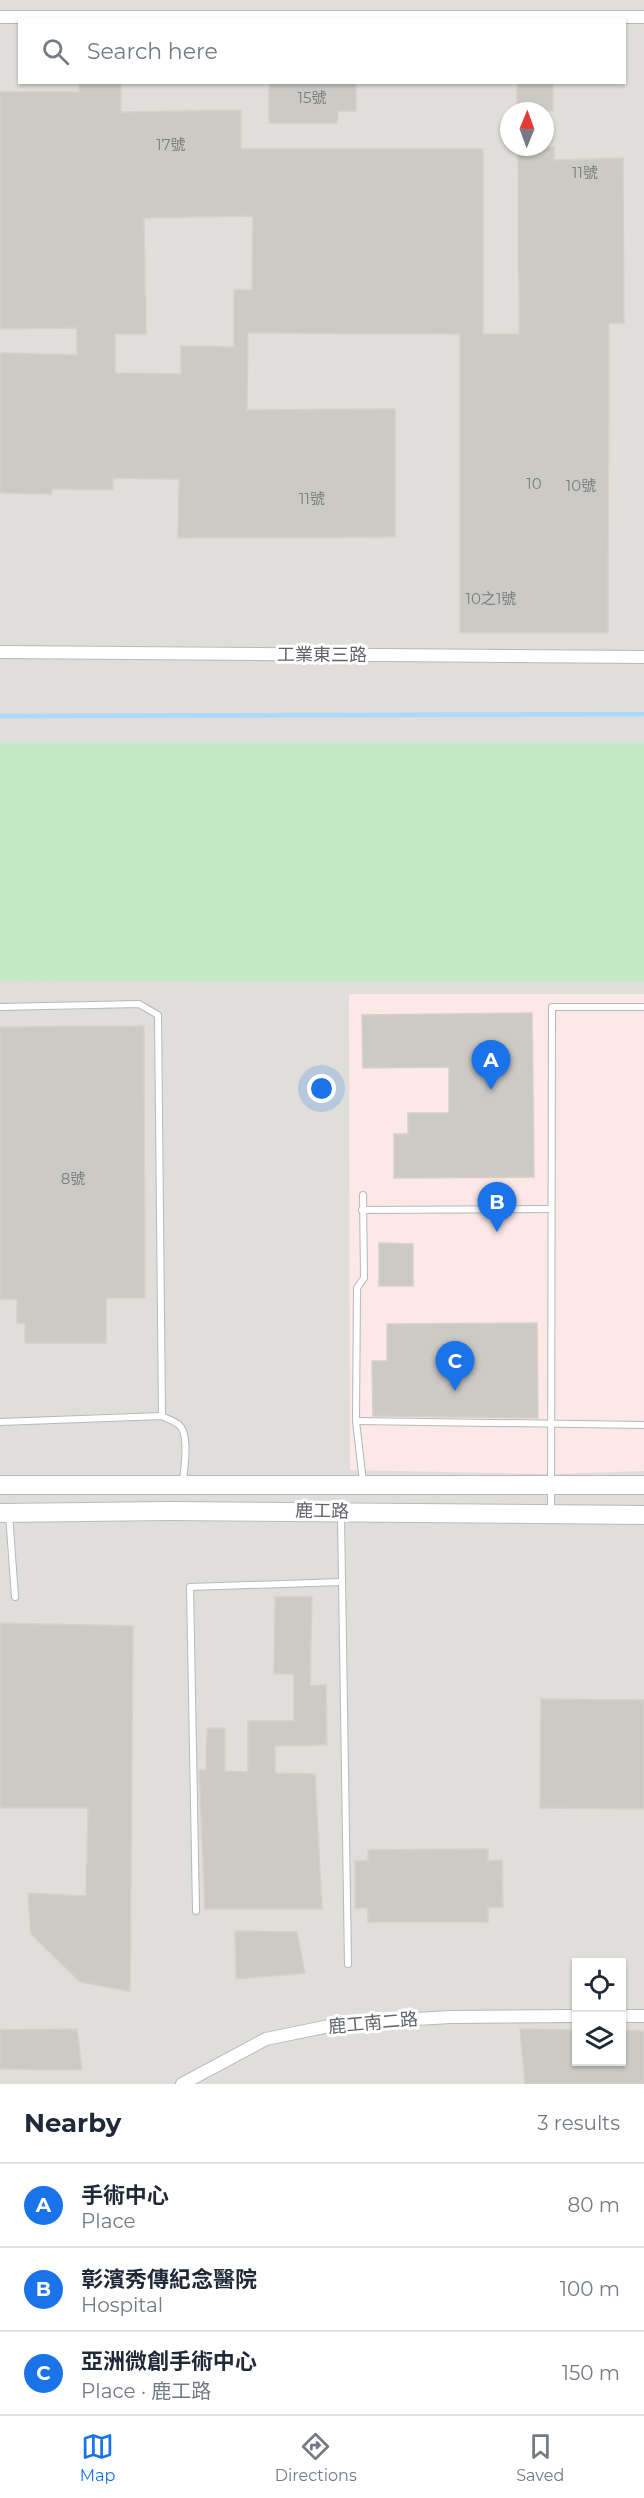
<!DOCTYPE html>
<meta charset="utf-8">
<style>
body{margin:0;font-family:Montserrat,"Noto Sans TC",sans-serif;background:#f2f2f3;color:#1f2937}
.controls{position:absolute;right:18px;bottom:18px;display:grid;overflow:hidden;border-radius:0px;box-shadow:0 2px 4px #0004}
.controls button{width:54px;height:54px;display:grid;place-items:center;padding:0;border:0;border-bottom:2px solid #e0e1e3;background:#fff;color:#1f2937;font:30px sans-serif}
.compass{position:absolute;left:500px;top:102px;width:54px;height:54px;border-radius:50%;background:#fff;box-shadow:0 2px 4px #0004;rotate:1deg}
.you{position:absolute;left:322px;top:1089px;width:21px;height:21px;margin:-15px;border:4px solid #fff;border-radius:50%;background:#1a73e8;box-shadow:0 0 0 9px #1a73e833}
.badge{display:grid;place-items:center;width:39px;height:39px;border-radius:50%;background:#1a73e8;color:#fff;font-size:20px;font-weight:700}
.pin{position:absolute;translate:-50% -50px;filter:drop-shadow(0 2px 3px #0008)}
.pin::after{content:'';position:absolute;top:32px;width:21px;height:18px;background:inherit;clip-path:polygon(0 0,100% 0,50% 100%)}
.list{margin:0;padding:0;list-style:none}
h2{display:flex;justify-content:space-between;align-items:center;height:78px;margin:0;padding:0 24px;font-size:26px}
h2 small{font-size:20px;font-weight:400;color:#747a83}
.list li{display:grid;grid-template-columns:39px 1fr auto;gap:18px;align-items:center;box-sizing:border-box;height:84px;padding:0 24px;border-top:2px solid #e0e1e3}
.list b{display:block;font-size:22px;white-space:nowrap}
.list p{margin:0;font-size:20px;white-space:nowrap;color:#747a83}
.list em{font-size:20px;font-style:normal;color:#747a83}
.icon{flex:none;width:33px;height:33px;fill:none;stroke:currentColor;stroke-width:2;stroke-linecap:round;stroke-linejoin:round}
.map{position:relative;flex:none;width:644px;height:2084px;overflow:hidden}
.search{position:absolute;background:#fff;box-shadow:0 2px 4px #0004;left:18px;right:18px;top:18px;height:66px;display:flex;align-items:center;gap:15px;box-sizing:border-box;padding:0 21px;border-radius:0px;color:#747a83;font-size:22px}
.sheet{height:330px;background:#fff}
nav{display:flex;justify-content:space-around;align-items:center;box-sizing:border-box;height:84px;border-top:2px solid #e0e1e3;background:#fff;font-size:16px;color:#747a83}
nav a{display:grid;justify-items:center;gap:3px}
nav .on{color:#1a73e8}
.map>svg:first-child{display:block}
.industrial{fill:#e0deda;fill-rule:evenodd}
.medical{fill:#fce8e6}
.green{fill:#c5e8c5}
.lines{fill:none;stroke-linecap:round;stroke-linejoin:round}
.stream{stroke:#aadaff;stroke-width:4.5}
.building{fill:#cccac5;stroke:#d6d1c6;stroke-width:1.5;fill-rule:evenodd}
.lane-casing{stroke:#b5b8bc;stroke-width:8}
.street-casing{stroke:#b5b8bc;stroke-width:14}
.secondary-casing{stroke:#b6babf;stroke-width:20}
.lane{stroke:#fff;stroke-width:6}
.street{stroke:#fff;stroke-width:12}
.secondary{stroke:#fff;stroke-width:18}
.labels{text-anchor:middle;stroke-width:6;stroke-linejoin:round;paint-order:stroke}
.number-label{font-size:15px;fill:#7a7d7f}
.street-label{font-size:18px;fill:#5f6368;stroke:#fff}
</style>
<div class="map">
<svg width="644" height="2084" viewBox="0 0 644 2084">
<rect width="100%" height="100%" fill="#f1efe8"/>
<path class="industrial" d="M0,0H644V2084H0ZM20,20H624V82H20ZM509,111H545V147H509ZM576,1962H622V2062H576Z"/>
<polygon class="medical" points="349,994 644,994 644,1471 552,1474 350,1470"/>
<polygon class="green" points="0,743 644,743 644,982 0,981"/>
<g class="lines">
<polyline class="stream" points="0,716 644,714"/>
</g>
<g class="building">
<path d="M79,82H121V112L241,110V149H483V334H519L518,147H554V160L623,158L624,323H609L608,633H460V334L248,333L247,410L395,409V537L178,538L179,479L113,478V490L52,489V494L0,493V353L77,355V328L0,329V92H79ZM253,216L252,290H234V347L181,346V374L115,373V334H146L144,218Z"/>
<polygon points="269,82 356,82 356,111 338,111 337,123 269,123"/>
<rect x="517" y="82" width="36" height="29"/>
<polygon points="532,1013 534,1177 394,1178 394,1134 408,1134 408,1113 449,1113 449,1067 363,1068 362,1015"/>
<polygon points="144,1026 145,1298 106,1298 106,1343 25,1343 25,1323 17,1323 17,1299 0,1299 0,1027"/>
<polygon points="379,1243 413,1244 413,1286 379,1286"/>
<polygon points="537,1323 538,1418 373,1416 372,1361 387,1361 387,1324"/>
<polygon points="275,1597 312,1597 310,1686 326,1685 327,1745 275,1746 275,1773 315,1774 322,1909 205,1909 199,1770 206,1770 207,1728 225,1728 225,1771 248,1772 248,1721 294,1721 294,1674 274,1674"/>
<polygon points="0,1623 133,1626 130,1991 80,1982 31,1934 28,1893 86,1896 88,1808 0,1808"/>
<polygon points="541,1699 644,1700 644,1809 540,1808"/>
<polygon points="488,1849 488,1861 502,1860 503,1907 488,1907 488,1922 368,1922 368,1908 355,1908 355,1861 368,1861 368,1850"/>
<polygon points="235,1931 297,1932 305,1973 236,1979"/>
<polygon points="77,2029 82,2070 0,2069 0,2030"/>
<polygon points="520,2029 576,2030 576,2061 621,2061 621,2030 644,2031 644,2084 525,2084"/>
</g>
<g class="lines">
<defs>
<g id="lane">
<polyline points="0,1007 139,1004 158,1015 162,1416"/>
<polyline points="363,1195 364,1278 357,1288 356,1421 363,1482"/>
<polyline points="362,1210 550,1209"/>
<polyline points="356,1421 644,1425"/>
<path d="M0,1422L162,1416C167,1419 175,1421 179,1425C190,1434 184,1468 183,1482"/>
<polyline points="551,1511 552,1007 644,1007"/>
<polyline points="9,1514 15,1597"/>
<polyline points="341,1515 348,1964"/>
<polyline points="196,1911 190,1587 341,1582"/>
</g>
<g id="street">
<polyline points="0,17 644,17"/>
<polyline points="0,652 644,657"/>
<polyline points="622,2016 644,2016"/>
<polyline points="182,2084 266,2039 344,2023 451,2017 576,2016"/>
</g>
<g id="secondary">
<polyline points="0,1485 644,1485"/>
<polyline points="0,1513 170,1511 644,1515"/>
</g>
</defs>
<use href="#lane" class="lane-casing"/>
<use href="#street" class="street-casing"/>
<use href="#secondary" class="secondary-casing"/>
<use href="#lane" class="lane"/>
<use href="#street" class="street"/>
<use href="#secondary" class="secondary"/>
</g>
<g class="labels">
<g class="number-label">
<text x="312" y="103">15號</text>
<text x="171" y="150">17號</text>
<text x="585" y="178">11號</text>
<text x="534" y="489">10</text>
<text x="581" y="491">10號</text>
<text x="312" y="504">11號</text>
<text x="491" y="604">10之1號</text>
<text x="73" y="1184">8號</text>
</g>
<g class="street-label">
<text x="322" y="661">工業東三路</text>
<text transform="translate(322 1511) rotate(1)" y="6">鹿工路</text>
<text transform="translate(373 2023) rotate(-5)" y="6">鹿工南二路</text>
</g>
</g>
</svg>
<div class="controls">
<button><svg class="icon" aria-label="locate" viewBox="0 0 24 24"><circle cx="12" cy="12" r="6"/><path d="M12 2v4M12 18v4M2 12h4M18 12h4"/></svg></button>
<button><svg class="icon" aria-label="layers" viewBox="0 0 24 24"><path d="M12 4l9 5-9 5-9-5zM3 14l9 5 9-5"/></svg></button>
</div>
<svg class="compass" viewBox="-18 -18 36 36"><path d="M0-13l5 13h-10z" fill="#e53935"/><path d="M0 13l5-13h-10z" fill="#747a83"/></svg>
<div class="you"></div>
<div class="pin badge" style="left:491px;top:1090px">A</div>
<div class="pin badge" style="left:497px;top:1232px">B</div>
<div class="pin badge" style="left:455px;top:1391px">C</div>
<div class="search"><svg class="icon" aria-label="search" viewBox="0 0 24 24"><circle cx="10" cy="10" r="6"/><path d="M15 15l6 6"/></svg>Search here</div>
</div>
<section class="sheet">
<h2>Nearby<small>3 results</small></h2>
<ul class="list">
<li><span class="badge">A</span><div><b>手術中心</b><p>Place</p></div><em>80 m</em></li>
<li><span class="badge">B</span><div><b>彰濱秀傳紀念醫院</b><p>Hospital</p></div><em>100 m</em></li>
<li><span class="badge">C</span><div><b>亞洲微創手術中心</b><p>Place · 鹿工路</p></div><em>150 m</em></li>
</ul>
</section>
<nav>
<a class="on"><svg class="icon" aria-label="map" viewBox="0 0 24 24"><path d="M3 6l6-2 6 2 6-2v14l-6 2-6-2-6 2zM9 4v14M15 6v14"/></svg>Map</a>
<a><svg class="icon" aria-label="directions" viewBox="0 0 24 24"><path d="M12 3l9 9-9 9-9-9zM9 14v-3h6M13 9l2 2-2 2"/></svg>Directions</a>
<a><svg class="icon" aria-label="saved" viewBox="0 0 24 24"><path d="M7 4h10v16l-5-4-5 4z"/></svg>Saved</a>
</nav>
